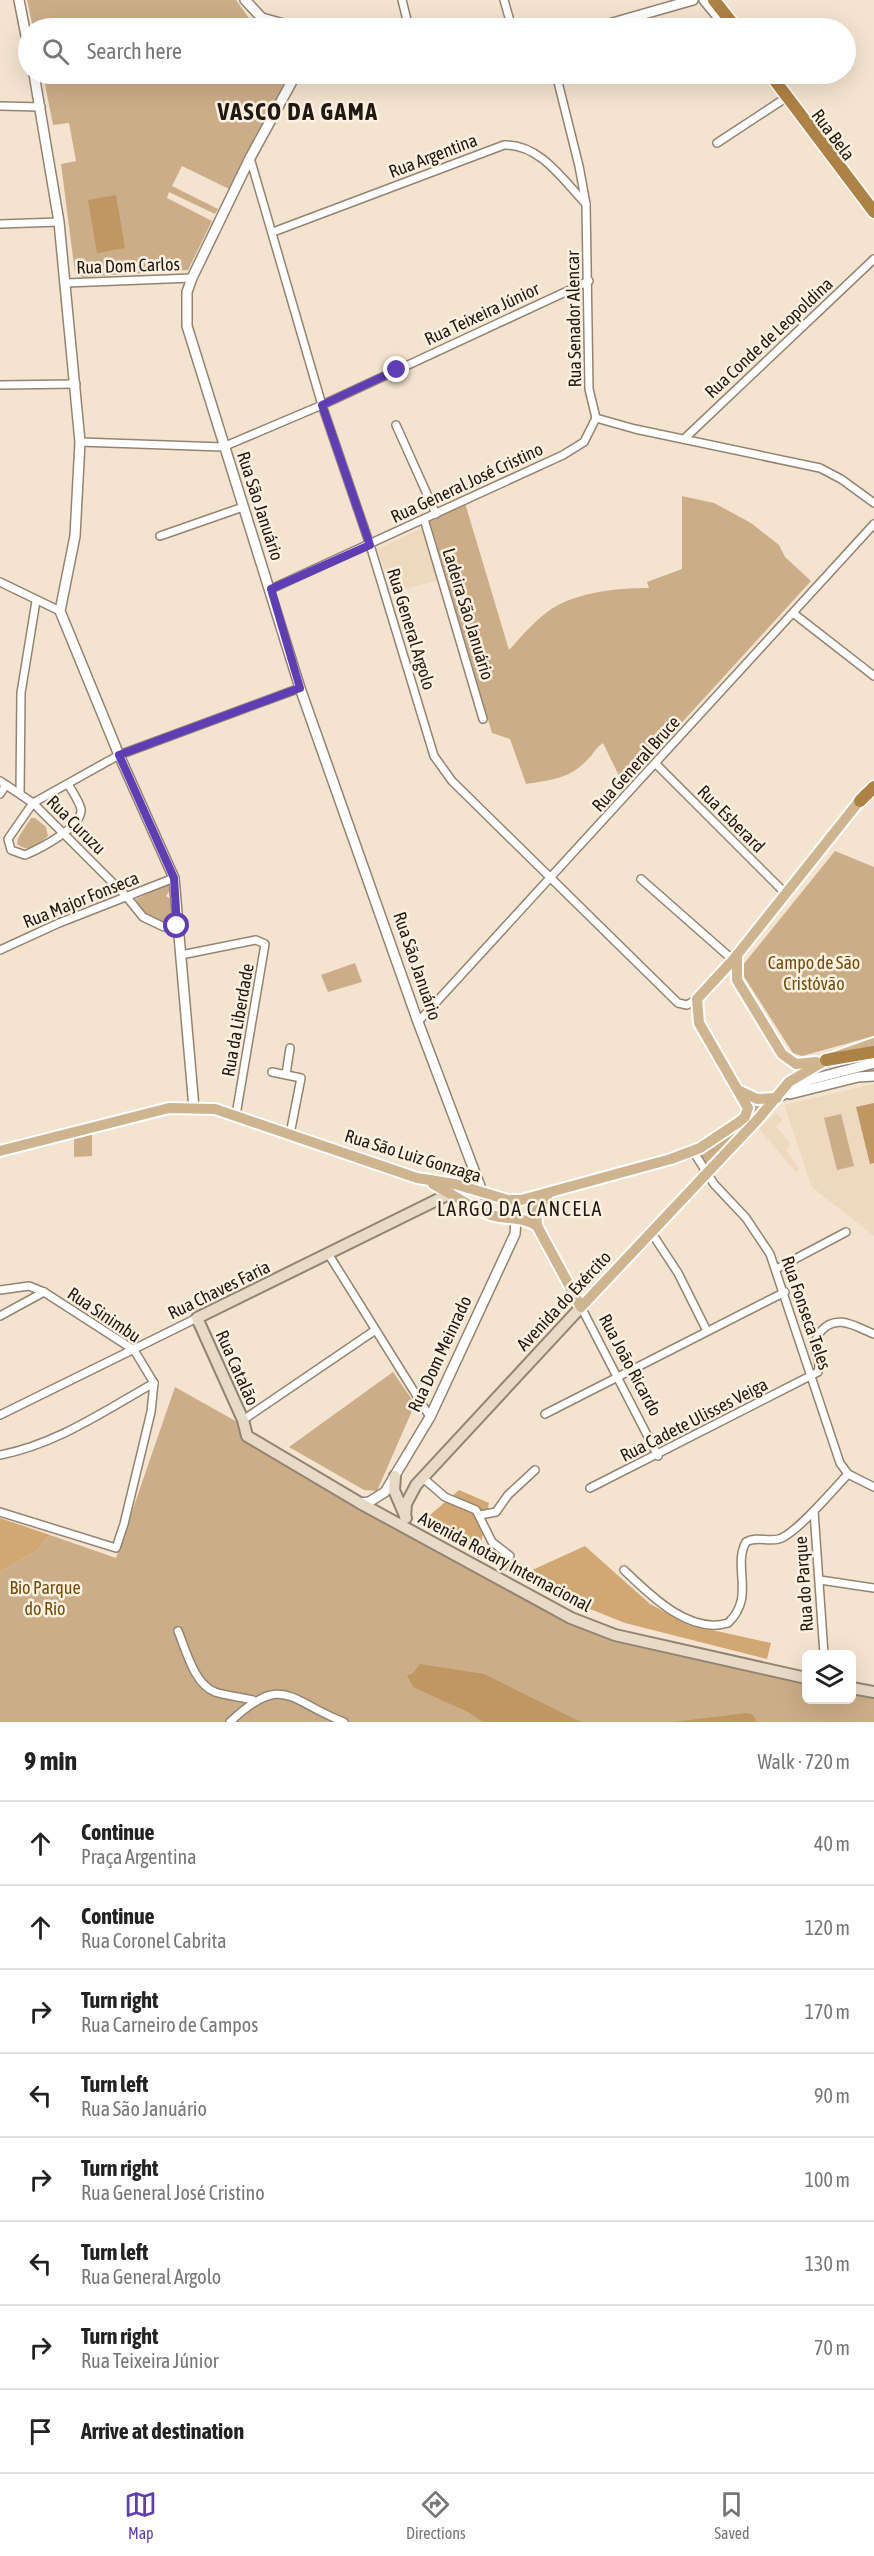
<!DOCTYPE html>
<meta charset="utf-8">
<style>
body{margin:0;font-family:"Asap Condensed",sans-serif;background:#f2f2f2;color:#222}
.controls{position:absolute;right:18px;bottom:18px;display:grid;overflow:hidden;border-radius:9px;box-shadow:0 6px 24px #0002}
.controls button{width:54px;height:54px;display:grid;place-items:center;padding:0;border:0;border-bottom:2px solid #e0e0e0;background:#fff;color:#222;font:30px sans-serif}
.stop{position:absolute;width:18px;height:18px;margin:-14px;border:4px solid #5e3db5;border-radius:50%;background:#fff}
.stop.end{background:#5e3db5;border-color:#fff;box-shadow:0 2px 6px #0008}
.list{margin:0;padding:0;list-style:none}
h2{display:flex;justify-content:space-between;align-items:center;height:78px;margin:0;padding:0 24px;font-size:26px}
h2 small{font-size:20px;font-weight:400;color:#767676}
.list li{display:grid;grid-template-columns:39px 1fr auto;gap:18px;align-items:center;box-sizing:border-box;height:84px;padding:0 24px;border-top:2px solid #e0e0e0}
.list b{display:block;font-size:22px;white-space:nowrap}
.list p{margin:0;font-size:20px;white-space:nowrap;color:#767676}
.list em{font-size:20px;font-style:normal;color:#767676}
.icon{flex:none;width:33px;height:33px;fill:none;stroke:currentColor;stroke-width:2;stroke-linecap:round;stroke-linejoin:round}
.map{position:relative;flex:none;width:874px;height:1722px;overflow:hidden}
.search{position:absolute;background:#fff;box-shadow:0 6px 24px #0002;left:18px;right:18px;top:18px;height:66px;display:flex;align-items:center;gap:15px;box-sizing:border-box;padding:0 21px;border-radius:33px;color:#767676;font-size:22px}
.sheet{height:750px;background:#fff}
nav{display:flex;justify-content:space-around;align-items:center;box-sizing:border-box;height:84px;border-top:2px solid #e0e0e0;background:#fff;font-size:16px;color:#767676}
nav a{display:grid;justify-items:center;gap:3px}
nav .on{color:#5e3db5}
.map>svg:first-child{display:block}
.built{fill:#eed9bf}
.green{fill:#cbae88}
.forest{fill:#d1a874}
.water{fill:#bf9763}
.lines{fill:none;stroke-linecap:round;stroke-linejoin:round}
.minor-casing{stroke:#938472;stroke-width:10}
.tertiary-casing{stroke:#938472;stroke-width:12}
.secondary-casing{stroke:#938472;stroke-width:14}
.primary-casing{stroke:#fff;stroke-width:14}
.motorway-casing{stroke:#fff;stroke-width:15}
.minor{stroke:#fff;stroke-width:7}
.tertiary{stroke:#fff;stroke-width:9}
.secondary{stroke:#e7dac7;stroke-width:10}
.primary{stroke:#ceb48f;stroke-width:10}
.motorway{stroke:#ae8245;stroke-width:12}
.route{stroke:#5e3db5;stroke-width:8}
.labels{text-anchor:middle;stroke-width:5;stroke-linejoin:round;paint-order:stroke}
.street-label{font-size:18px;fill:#201a13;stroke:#fef1e1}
.park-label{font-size:18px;fill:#744d0c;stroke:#fef1e1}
.neighbourhood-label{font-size:20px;letter-spacing:1.5px;fill:#201a13;stroke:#fef1e1}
.district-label{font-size:24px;font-weight:bold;letter-spacing:1.5px;fill:#201a13;stroke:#fef1e1}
</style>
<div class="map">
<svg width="874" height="1722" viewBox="0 0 874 1722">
<rect width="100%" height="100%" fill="#f3e3cf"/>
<g class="built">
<polygon points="422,528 438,580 391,593 378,549"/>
<polygon points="874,1084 874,1236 812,1187 784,1105"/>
<polygon points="776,1113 783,1120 776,1126 789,1142 790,1146 786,1150 799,1169 796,1173 759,1128"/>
</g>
<g class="green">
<polygon points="27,0 236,0 249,18 268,28 33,28"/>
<polygon points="43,74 289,74 229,189 182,166 172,186 218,209 215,214 169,192 167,198 212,221 188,270 82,277 75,273 61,164 76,161 69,123 53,125"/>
<path d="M682,496L714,503L751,523L779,545L785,557L811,581L624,786L603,743C594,749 594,754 587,760C570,779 550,780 526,784L510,739L492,733L429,519L465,503L509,650C523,635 539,615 558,605C586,591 620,588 649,588L647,582L682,569Z"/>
<path d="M31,818H35L46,827L48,836C37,845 30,854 17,844L18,838Z"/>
<polygon points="835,851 874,867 874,1036 802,1056 793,1053 743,975 743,965"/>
<polygon points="167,885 171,889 166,896 172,900 174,911 171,923 156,922 137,909 136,899"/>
<polygon points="355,963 362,982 328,992 321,975"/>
<polygon points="757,1102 764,1103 750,1121 705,1164 700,1155 749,1120"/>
<polygon points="841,1114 854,1166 837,1170 824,1118"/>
<polygon points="74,1133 92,1133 92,1156 74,1157"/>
<polygon points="393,1372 415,1404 377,1491 364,1490 289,1447"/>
<polygon points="175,1387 239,1423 244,1436 394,1527 573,1625 598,1635 806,1682 806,1700 852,1700 852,1692 874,1697 874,1722 0,1722 0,1572 38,1550 50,1535 116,1558"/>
</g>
<g class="forest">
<polygon points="459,1490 489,1503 481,1543 530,1571 585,1546 650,1604 689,1625 771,1643 767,1659 625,1623 533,1586 426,1525 430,1515"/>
<polygon points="0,1518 50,1535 38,1550 0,1572"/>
</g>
<g class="water">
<polygon points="116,195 125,248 97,253 88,200"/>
<polygon points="874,1103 874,1163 870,1164 856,1107"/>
<polygon points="420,1664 484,1674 581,1722 483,1722 468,1712 413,1687 407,1675 412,1674"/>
<polygon points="747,1713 753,1715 757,1722 673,1722"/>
</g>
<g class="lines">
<defs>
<g id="minor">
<polyline points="402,0 409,28"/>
<polyline points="504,0 512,28"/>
<polyline points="556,74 579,166 586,204 589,389 596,418"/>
<polyline points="0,106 41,107"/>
<polyline points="717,143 784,99"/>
<polyline points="250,158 322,405 370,545 434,756 452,781 678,1003 687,1005 697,999"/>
<polyline points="0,224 59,222"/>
<path d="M273,232L504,145C540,144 563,180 586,204"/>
<polyline points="66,283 192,278"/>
<polyline points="0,385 76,384"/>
<polyline points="596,418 635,429 820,468 841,479 874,503"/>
<polyline points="396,425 436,514"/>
<polyline points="684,439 874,259"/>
<polyline points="80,442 223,447 322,405 589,281"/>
<polyline points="424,519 483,719"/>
<polyline points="160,536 243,507"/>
<polyline points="0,582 60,611"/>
<polyline points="271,589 563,455 584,442 596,418"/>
<polyline points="793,613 874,676"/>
<polyline points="656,764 786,894"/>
<polyline points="0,781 33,803 126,896 143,917 164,927 177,926"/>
<path d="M68,784C72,791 79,801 81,809C83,827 39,849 25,855L11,850L8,839L33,803L119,755L300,688"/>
<polyline points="0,794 6,785"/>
<polyline points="20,794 21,693 36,601"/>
<polyline points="641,879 733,960"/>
<polyline points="0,950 59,923 174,878"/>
<polyline points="181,955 256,940 265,944 236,1115"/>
<polyline points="418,1022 874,524"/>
<polyline points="272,1072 301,1078 290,1134"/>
<polyline points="286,1074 290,1048"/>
<polyline points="693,1151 714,1184 746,1218 770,1254 840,1463 848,1474 874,1487"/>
<polyline points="651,1232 678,1273 707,1331"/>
<polyline points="329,1255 430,1417"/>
<polyline points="776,1269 846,1232"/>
<polyline points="0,1290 29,1286 44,1292 134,1350 154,1383 151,1412 124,1524 116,1548 0,1512"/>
<polyline points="581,1307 658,1456"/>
<polyline points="0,1316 44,1292"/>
<polyline points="545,1414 785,1292"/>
<polyline points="0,1415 197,1318"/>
<polyline points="243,1420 374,1331"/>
<path d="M0,1455C57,1444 104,1411 154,1383"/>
<polyline points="423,1478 445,1497 476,1510 492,1542 510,1556"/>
<path d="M590,1488L818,1372C822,1361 815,1355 815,1344C816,1339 818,1335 821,1331C837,1313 856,1327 874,1334"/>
<polyline points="814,1511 824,1654"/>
<polyline points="480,1515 496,1512 508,1495 535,1470"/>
<path d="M624,1570C649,1594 689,1635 728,1623C756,1597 732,1567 746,1542C757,1536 767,1542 779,1539C796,1534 834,1489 848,1474"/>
<polyline points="820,1580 874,1588"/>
<path d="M178,1631C186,1650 194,1684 215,1692C227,1696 241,1697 253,1700"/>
<path d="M230,1722C284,1671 290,1702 344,1722"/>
</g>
<g id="tertiary">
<polyline points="19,0 28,46"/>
<polyline points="245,0 262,18 298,28"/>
<polyline points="704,0 727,28"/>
<polyline points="595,28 693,0"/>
<polyline points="34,74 59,222 80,442 75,536 60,611 119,755 174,878 194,1108"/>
<polyline points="296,74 250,158 192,278 187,292 187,326 300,688 418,1022 483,1194"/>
<polyline points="790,1094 858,1077 874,1076"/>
<polyline points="779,1097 809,1080 874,1063"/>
<polyline points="360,1503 369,1502 385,1492 430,1417 515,1234 516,1218 508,1200"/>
</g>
<g id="secondary">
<polyline points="451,1193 197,1318 243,1420 247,1436 360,1503 571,1618 615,1635 806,1678"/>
<polyline points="395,1476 394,1490 406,1518"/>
<polyline points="405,1517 406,1504 416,1485 581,1307"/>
<polyline points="852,1688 874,1692"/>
</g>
<g id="primary">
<polyline points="737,955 737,980 782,1054 796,1064 816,1062"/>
<polyline points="740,1091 757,1099 777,1098"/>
<polyline points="0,1151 169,1108 215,1109 417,1178 455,1184 508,1200 521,1200 671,1159 700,1148 739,1122 745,1117 748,1108 699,1023 697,999 733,960 865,794"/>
<path d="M433,1184C452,1194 471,1208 491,1215C507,1220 523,1216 537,1226"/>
<polyline points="549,1193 536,1212 537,1226 581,1307 758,1119 789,1082 826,1060 874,1043"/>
</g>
<g id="motorway">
<polyline points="714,0 736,28"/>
<polyline points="770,74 874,212"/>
<polyline points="860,801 874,787"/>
<polyline points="826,1060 874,1052"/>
</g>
</defs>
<use href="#minor" class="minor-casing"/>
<use href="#tertiary" class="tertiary-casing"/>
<use href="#secondary" class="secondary-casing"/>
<use href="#primary" class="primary-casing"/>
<use href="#motorway" class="motorway-casing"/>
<use href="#minor" class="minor"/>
<use href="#tertiary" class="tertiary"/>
<use href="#secondary" class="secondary"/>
<use href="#primary" class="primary"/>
<use href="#motorway" class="motorway"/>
</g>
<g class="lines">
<polyline class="route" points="177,926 174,878 119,755 300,688 271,589 370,545 322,405 397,370"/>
</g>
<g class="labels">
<g class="street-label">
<text transform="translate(833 135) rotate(53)" y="6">Rua Bela</text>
<text transform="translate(433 156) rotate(-21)" y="6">Rua Argentina</text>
<text transform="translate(128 266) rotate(-2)" y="6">Rua Dom Carlos</text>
<text transform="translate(482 314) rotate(-25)" y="6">Rua Teixeira Júnior</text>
<text transform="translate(574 319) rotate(-91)" y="6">Rua Senador Alencar</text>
<text transform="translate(769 338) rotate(-43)" y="6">Rua Conde de Leopoldina</text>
<text transform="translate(467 483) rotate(-25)" y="6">Rua General José Cristino</text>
<text transform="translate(260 506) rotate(72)" y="6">Rua São Januário</text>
<text transform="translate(468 614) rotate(73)" y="6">Ladeira São Januário</text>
<text transform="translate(411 629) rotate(73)" y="6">Rua General Argolo</text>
<text transform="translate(636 764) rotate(-48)" y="6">Rua General Bruce</text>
<text transform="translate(731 819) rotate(45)" y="6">Rua Esberard</text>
<text transform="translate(76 825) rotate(45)" y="6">Rua Curuzu</text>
<text transform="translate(81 900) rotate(-22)" y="6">Rua Major Fonseca</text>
<text transform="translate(417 966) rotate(71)" y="6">Rua São Januário</text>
<text transform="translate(238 1020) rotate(-80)" y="6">Rua da Liberdade</text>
<text transform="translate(413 1156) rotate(17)" y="6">Rua São Luiz Gonzaga</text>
<text transform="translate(219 1290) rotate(-26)" y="6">Rua Chaves Faria</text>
<text transform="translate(564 1301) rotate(-47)" y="6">Avenida do Exército</text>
<text transform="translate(806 1313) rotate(71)" y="6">Rua Fonseca Teles</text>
<text transform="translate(104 1315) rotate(34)" y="6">Rua Sinimbu</text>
<text transform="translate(440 1354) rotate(-65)" y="6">Rua Dom Meinrado</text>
<text transform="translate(630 1365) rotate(62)" y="6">Rua João Ricardo</text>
<text transform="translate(237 1368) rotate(66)" y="6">Rua Catalão</text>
<text transform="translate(694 1420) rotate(-27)" y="6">Rua Cadete Ulisses Veiga</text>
<text transform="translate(505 1562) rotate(28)" y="6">Avenida Rotary Internacional</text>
<text transform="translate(804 1584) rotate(-94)" y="6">Rua do Parque</text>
</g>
<g class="park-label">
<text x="814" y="969">Campo de São<tspan x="814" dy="21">Cristóvão</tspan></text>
<text x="45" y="1594">Bio Parque<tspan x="45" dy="21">do Rio</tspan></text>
</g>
<g class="neighbourhood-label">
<text x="520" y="1216">LARGO DA CANCELA</text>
</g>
<g class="district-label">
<text x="298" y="120">VASCO DA GAMA</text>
</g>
</g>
</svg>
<div class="controls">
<button><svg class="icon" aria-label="layers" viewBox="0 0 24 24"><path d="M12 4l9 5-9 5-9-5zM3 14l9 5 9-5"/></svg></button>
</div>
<div class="stop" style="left:177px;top:926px"></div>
<div class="stop end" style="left:397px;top:370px"></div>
<div class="search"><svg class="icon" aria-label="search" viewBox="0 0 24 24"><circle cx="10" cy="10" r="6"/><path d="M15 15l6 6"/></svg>Search here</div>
</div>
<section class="sheet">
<h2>9 min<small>Walk · 720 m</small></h2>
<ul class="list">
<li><svg class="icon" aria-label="ahead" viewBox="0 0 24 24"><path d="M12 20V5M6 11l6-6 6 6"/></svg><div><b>Continue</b><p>Praça Argentina</p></div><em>40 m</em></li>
<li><svg class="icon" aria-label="ahead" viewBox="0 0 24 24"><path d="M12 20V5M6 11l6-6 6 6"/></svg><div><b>Continue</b><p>Rua Coronel Cabrita</p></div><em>120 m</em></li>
<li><svg class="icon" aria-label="right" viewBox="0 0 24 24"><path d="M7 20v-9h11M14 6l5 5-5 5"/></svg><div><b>Turn right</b><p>Rua Carneiro de Campos</p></div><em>170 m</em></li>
<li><svg class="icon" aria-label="left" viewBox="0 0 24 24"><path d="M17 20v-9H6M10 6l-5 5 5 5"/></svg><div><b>Turn left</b><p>Rua São Januário</p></div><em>90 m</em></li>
<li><svg class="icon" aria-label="right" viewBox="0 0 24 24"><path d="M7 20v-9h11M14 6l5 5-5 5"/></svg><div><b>Turn right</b><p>Rua General José Cristino</p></div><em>100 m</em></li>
<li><svg class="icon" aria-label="left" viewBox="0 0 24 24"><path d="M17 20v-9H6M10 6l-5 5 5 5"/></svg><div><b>Turn left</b><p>Rua General Argolo</p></div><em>130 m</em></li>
<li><svg class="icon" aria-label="right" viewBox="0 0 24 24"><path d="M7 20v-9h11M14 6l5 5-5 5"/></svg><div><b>Turn right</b><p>Rua Teixeira Júnior</p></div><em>70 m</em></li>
<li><svg class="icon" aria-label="arrive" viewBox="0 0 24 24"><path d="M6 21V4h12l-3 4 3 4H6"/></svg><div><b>Arrive at destination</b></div></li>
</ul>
</section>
<nav>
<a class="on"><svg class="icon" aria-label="map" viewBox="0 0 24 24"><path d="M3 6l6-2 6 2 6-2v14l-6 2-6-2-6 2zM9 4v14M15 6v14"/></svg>Map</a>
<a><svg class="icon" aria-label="directions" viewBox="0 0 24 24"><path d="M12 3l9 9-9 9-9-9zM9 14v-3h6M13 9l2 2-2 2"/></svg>Directions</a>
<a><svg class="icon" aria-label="saved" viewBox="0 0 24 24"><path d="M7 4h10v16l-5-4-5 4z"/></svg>Saved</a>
</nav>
